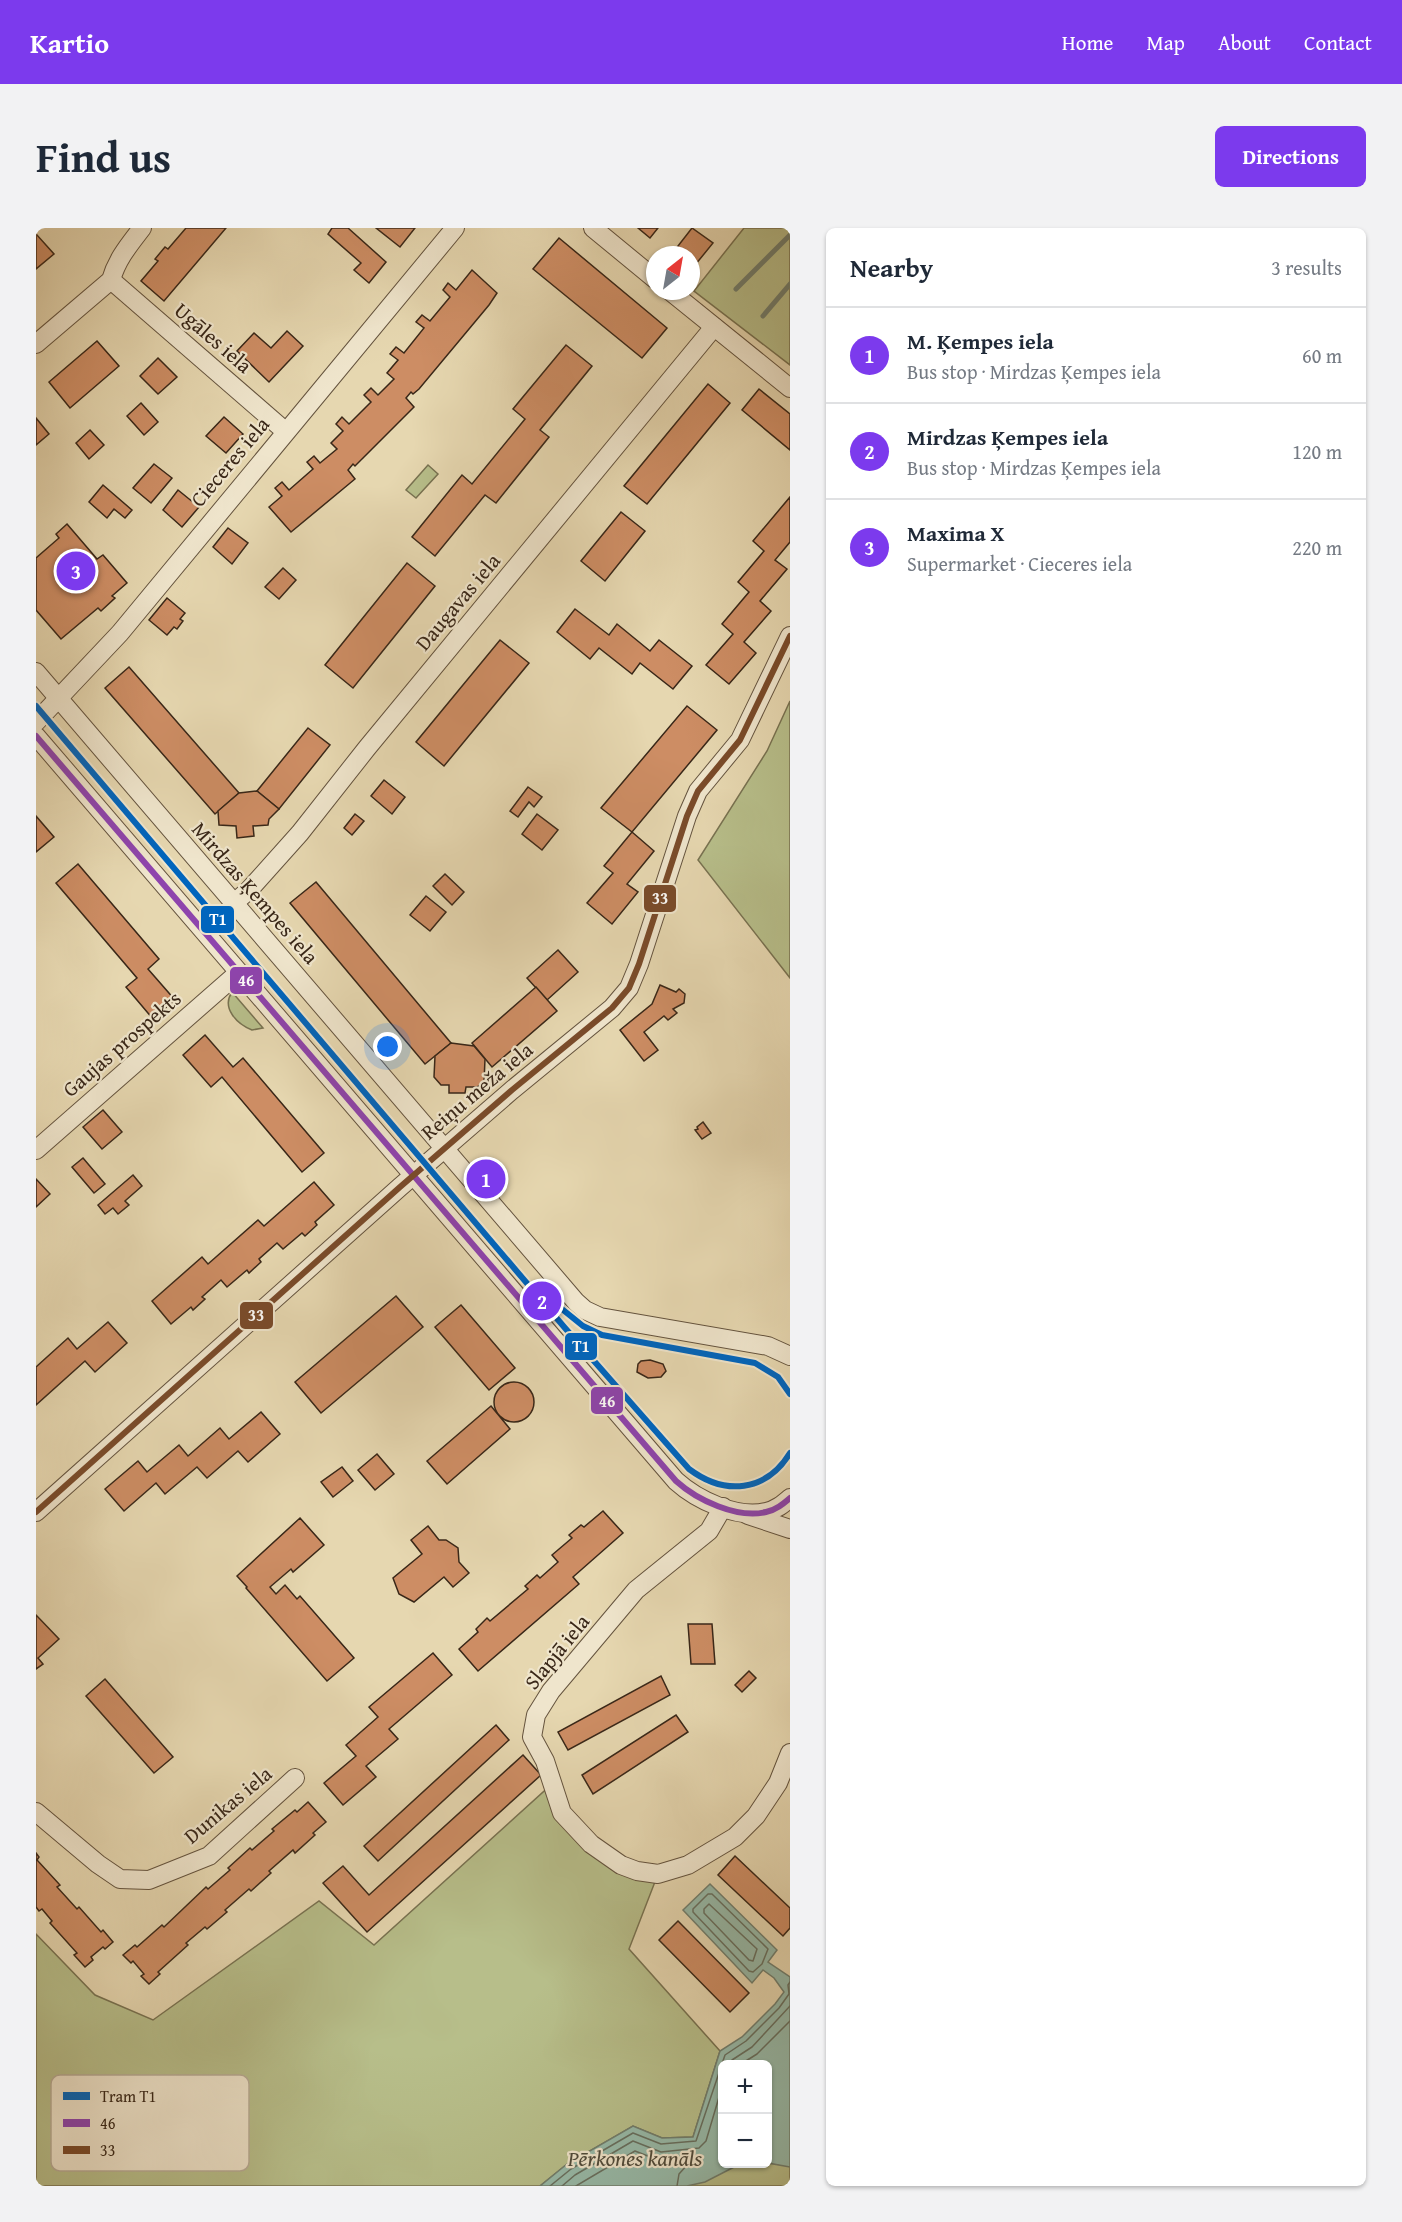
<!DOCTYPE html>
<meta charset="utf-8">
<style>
body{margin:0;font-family:"Gentium Book Plus",serif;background:#f2f2f3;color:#1f2937}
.controls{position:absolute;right:18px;bottom:18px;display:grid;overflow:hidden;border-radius:9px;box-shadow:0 2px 4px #0004}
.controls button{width:54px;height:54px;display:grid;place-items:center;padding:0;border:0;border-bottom:2px solid #e0e1e3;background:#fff;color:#1f2937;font:30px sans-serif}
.compass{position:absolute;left:610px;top:18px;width:54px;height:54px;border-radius:50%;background:#fff;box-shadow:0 2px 4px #0004;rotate:31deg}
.you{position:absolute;left:352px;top:819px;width:21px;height:21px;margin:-15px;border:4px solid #fff;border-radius:50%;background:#1a73e8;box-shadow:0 0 0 9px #1a73e833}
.badge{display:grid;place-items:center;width:39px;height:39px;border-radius:50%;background:#7c3aed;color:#fff;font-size:20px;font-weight:700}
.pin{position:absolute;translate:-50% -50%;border:3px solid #fff;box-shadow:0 2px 6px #0006}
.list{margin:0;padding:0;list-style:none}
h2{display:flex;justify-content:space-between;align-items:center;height:78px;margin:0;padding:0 24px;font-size:26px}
h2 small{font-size:20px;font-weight:400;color:#747a83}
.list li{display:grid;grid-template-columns:39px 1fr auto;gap:18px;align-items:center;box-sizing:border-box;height:96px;padding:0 24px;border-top:2px solid #e0e1e3}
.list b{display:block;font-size:22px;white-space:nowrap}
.list p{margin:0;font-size:20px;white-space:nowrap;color:#747a83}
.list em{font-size:20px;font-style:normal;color:#747a83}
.map{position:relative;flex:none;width:754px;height:1958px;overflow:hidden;border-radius:9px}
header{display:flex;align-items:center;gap:36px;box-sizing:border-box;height:84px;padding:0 30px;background:#7c3aed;color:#fff}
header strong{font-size:28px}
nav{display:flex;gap:33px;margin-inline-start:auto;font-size:21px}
.intro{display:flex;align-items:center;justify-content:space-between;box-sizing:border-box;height:144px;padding:0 36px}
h1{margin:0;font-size:42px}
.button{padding:15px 27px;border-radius:9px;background:#7c3aed;color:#fff;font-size:21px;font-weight:700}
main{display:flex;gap:36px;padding:0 36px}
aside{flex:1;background:#fff;border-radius:9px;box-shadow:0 2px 4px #0004}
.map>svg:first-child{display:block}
.green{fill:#b7be8a;stroke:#787251;stroke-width:1.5}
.water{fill:#97baa9;stroke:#717f6f;stroke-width:1.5}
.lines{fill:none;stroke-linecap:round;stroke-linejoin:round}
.shore{stroke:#687060;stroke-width:1.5}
.stream{stroke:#717f6f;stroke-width:5}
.building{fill:#cd8d64;stroke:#392718;stroke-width:1.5}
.minor-casing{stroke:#64533e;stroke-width:20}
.minor{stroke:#efe5cc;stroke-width:18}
.bus-1-casing{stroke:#efe5cc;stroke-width:10}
.bus-2-casing{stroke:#efe5cc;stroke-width:10}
.bus-1{stroke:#8e44ad;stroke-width:6}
.bus-2{stroke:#7a4b2a;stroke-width:6}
.tram-1-casing{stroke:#efe5cc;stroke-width:10}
.tram-1{stroke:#0065bd;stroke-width:6}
.labels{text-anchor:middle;stroke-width:4.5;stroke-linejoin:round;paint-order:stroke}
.street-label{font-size:21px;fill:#392718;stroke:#efe5cc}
.water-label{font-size:22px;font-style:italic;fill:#504c3c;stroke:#efe5cc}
.key{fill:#efe5cc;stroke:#b8ac96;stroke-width:1.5}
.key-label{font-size:16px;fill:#392718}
.line-badge{stroke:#efe5cc;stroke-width:2}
.badge-label{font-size:16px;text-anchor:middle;font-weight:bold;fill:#fff}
</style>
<header>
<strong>Kartio</strong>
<nav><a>Home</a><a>Map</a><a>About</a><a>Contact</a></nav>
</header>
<div class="intro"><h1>Find us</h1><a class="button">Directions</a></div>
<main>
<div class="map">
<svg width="754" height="1958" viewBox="0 0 754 1958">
<rect width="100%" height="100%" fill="#e6d7b0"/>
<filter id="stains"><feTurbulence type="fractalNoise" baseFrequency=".00333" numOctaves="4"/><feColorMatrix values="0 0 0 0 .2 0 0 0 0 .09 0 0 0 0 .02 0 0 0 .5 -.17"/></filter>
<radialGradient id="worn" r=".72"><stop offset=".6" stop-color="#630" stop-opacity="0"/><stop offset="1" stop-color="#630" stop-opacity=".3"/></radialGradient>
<g class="green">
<polygon points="708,0 754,0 754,137 658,63"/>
<polygon points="392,237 402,246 380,270 370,262"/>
<polygon points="754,473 754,750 662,632 731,523"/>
<path d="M196,764L227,800L216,802C201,796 185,780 196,764Z"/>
<polygon points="516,1556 555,1616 622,1646 593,1721 684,1823 657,1909 626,1910 597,1898 531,1936 504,1958 0,1958 0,1706 59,1767 117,1792 283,1673 338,1717"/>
<polygon points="754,1829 754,1958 647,1958 686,1936 732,1936 732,1855"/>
</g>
<polygon class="water" points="674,1656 741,1722 732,1734 754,1749 754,1939 732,1935 732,1836 686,1836 686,1936 704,1936 669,1954 651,1958 504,1958 531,1936 597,1898 626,1910 657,1909 684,1823 706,1809 739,1776 748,1764 738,1750 727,1742 716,1755 647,1682"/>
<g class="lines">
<g class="shore">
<polygon points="672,1666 676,1666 732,1721 726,1736 717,1744 713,1743 657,1684 657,1681"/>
<polygon points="673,1676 721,1721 717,1733 713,1732 668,1685 668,1681"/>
<polyline points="694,1836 696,1832 716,1819 754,1778"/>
<polyline points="705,1836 721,1826 754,1793"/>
<polyline points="514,1958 535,1941 597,1905 625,1916 660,1913 689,1827 710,1813 743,1780 753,1766 752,1757 754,1754"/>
<polyline points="526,1958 539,1947 597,1913 625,1924 663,1920 670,1913 686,1859"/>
<polyline points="540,1958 599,1923 622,1932 651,1932 652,1936 643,1946 641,1958"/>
</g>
<g class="stream">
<polyline points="700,61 754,7"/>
<polyline points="727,88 754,56"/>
</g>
</g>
<g class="building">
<polygon points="150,0 190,0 128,73 105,53 122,33 119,31 129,19 132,21"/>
<polygon points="296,0 312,0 350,34 333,55 318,42 325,35 292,6"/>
<polygon points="340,0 379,0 364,19"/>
<polygon points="602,0 622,0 614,10"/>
<polygon points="656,0 677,15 655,42 655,27 635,27"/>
<polygon points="0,6 18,26 0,41"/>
<polygon points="523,10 631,100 606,130 497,41"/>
<polygon points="436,42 461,65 453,77 383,161 377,166 375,164 370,170 378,179 319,238 317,236 312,242 319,251 255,304 233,279 246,268 239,260 246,254 253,262 277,241 271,234 278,228 284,235 301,221 295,215 307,203 300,196 306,189 313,196 335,174 328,167 335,160 342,167 358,151 351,145 362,132 354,126 360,119 368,125 388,100 380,94 386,87 394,93 414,69 407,62 412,55 420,62"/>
<polygon points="251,103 267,118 233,154 201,123 218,105 235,120"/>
<polygon points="61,113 83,138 34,180 13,154"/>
<polygon points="530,117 556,138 504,202 513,209 460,275 449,267 399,328 376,309 426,247 436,256 489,191 477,181"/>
<polygon points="122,130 141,149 122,166 104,148"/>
<polygon points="672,156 694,175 611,276 588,258"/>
<polygon points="723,161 754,186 754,222 706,182"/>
<polygon points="105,175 122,194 108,207 91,188"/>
<polygon points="188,189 207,206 190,225 170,208"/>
<polygon points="0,190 13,206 0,217"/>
<polygon points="54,202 68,217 53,231 40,215"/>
<polygon points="118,236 136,250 115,275 97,260"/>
<polygon points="67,257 96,282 89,290 78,281 71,290 53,274"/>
<polygon points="142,262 163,279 146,299 127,282"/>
<polygon points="754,269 754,314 739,332 751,341 724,373 735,383 708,414 720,425 693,456 670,437 697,406 686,396 713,364 702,354 728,323 717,313"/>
<polygon points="585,284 609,303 569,353 545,333"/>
<polygon points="31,296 61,331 67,327 91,355 76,368 79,370 65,383 62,380 25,411 0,382 0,330 23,310 20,306"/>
<polygon points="192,300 212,315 196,336 177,319"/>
<polygon points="371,335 399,358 317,460 289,437"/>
<polygon points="247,340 260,352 243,371 229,359"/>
<polygon points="131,370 149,385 144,391 147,393 141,401 138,399 131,407 113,392"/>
<polygon points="539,381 573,407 581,396 614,423 623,412 656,438 637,461 604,435 596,446 563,420 554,431 521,404"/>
<polygon points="464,412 493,435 408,538 380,514"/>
<polygon points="93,439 203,565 179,586 69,460"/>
<polygon points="651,478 681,502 596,604 565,580"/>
<polygon points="272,500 294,517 243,581 221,563"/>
<polygon points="348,552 369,569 356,586 335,568"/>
<polygon points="492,559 506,569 498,579 493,574 482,589 474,583"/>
<polygon points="221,563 243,581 233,591 232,597 217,598 218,608 201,610 200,598 183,597 182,583 203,565"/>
<polygon points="319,586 328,593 316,607 308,600"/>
<polygon points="501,586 522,602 506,622 486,606"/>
<polygon points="0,588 18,609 0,624"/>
<polygon points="596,604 618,623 591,656 602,664 576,696 551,675 577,645 568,638"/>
<polygon points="42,636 123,731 112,741 139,772 117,791 90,759 101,750 20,655"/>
<polygon points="409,646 428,664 416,677 397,658"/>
<polygon points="280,654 415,815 389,836 254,675"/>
<polygon points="390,668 410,684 394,703 374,687"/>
<polygon points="522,722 542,744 511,772 491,750"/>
<polygon points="624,757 640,764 643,761 649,766 648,775 637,781 641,785 632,792 628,788 608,804 622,822 608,833 584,802 616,776"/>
<polygon points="500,759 521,783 456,839 436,815"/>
<polygon points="169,807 197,839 207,830 288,925 266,944 186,849 175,859 147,827"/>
<polygon points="415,815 438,818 449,831 448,854 441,859 430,859 429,865 413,865 413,857 405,857 398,849 399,828"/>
<polygon points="67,882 86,904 66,921 47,899"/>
<polygon points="667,894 675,905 666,911 659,902 662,901 661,899"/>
<polygon points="47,930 69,956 58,965 36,939"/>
<polygon points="97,947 106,958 89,973 93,977 82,986 77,980 69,986 62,977"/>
<polygon points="0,951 14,966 0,979"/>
<polygon points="278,954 298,977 279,994 281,997 269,1008 266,1005 247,1021 241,1015 223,1031 225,1034 213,1045 211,1042 191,1059 185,1052 166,1069 169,1071 157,1082 155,1079 135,1096 116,1073 166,1029 172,1036 222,992 228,998"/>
<polygon points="360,1068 387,1099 285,1185 259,1154"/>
<polygon points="425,1077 479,1140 453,1162 399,1099"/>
<polygon points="72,1094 91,1115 59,1144 49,1133 0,1177 0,1139 32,1110 41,1121"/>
<polygon points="614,1132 627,1136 630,1143 625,1149 612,1150 601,1144 602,1136 605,1133"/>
<circle cx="478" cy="1174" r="20"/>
<polygon points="455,1178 474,1201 411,1256 391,1233"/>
<polygon points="225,1184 244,1206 212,1234 202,1223 171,1250 161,1239 129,1266 120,1255 88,1283 69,1261 102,1233 111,1244 143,1217 152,1228 184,1200 193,1211"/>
<polygon points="341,1226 358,1246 339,1262 322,1242"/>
<polygon points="306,1239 317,1253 297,1269 285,1254"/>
<polygon points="567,1283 587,1305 537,1349 543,1356 442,1443 423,1421 442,1404 440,1401 451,1390 454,1393 492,1361 489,1358 501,1347 504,1350 522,1334 516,1327 536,1310 533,1307 545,1297 548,1299"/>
<polygon points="264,1290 288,1317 257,1344 255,1341 234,1359 240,1366 249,1357 261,1371 264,1368 318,1430 291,1453 210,1360 211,1359 201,1348"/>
<polygon points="392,1298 403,1312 410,1312 422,1320 423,1334 433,1345 417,1359 408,1349 378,1374 363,1366 357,1350 386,1326 375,1312"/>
<polygon points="0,1387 23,1411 2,1430 7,1436 0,1441"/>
<polygon points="652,1396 676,1396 679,1436 655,1436"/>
<polygon points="397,1425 416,1447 353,1501 362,1511 330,1538 340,1549 307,1577 288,1555 320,1528 310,1517 342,1489 333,1479"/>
<polygon points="713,1443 720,1450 706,1464 699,1457"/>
<polygon points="625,1448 634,1467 532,1522 522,1504"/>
<polygon points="69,1451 137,1529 118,1545 50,1468"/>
<polygon points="640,1487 652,1504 557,1566 546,1547"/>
<polygon points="460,1497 473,1512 342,1633 328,1618"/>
<polygon points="487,1527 505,1547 331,1704 287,1655 307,1638 333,1667"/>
<polygon points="272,1574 290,1594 277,1605 279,1607 259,1625 257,1622 233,1643 235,1645 215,1663 213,1661 189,1682 191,1684 171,1701 169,1699 150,1715 152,1717 122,1744 124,1746 113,1756 105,1748 108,1746 97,1733 95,1735 87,1727 99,1717 101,1719 126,1697 128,1699 170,1659 172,1661 194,1642 192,1640 214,1620 216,1622 238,1603 236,1601 259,1582 261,1584"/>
<polygon points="0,1625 3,1629 1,1632 24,1657 21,1659 41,1681 43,1679 65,1704 67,1702 77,1714 69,1721 67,1719 55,1729 57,1732 49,1739 38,1727 41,1725 14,1695 16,1693 6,1681 3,1683 0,1679"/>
<polygon points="699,1628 754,1680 754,1700 747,1708 682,1647"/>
<polygon points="642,1693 713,1765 694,1784 623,1712"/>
</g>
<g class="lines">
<defs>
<g id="minor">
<polyline points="557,0 619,51"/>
<polyline points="75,52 249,203"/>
<polyline points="634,63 754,160"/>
<path d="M0,116L75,52C81,31 93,17 106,0"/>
<polyline points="0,444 540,1074 549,1082 564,1089 732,1118 754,1128"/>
<polyline points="0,494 84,405 419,0"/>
<path d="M0,508L640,1253C661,1272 701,1291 730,1284C740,1282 747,1276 754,1270"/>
<polyline points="198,675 213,662 264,605 331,520 678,99"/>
<polyline points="0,922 202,745"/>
<polyline points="687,1279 673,1303 600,1362 515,1463 500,1487 496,1509 509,1533 526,1585 555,1616 585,1637 601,1643 622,1646 652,1637 699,1609 720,1588 742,1555 754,1525"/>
<polyline points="0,1284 364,959 476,862 576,780 593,760 603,736 651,588 662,563 704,512 754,408"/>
<polyline points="712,1287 754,1301"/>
<polyline points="0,1584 62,1636 84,1651 113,1652 173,1628 259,1550"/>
</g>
</defs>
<use href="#minor" class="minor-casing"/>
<use href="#minor" class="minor"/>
<defs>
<path id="bus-1" d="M0,508L640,1253C661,1272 701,1291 730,1284C740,1282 747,1276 754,1270"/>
<polyline id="bus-2" points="0,1284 364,959 476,862 576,780 593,760 603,736 651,588 662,563 704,512 754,408"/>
</defs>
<use href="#bus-1" class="bus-1-casing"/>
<use href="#bus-2" class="bus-2-casing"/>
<use href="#bus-1" class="bus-1"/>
<use href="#bus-2" class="bus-2"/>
<defs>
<g id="tram-1">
<path d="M0,478L529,1100L653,1241C689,1268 730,1264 754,1225"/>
<polyline points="521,1077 547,1098 566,1107 719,1135 742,1149 754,1166"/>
</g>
</defs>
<use href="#tram-1" class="tram-1-casing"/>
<use href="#tram-1" class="tram-1"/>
</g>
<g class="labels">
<g class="street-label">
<text transform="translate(177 110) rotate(41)" y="7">Ugāles iela</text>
<text transform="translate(194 234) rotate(-50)" y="7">Cieceres iela</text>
<text transform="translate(422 374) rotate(-50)" y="7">Daugavas iela</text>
<text transform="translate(219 665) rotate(49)" y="7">Mirdzas Ķempes iela</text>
<text transform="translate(86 816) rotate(-41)" y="7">Gaujas prospekts</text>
<text transform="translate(441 863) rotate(-40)" y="7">Reiņu meža iela</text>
<text transform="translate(521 1424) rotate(-51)" y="7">Slapjā iela</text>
<text transform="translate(192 1577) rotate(-40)" y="7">Dunikas iela</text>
</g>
<g class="water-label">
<text x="599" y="1938">Pērkones kanāls</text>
</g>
</g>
<rect x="15" y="1847" width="198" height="96" rx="9" class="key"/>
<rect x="27" y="1864" width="27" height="8" fill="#0065bd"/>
<rect x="27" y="1891" width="27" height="8" fill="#8e44ad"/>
<rect x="27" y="1918" width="27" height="8" fill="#7a4b2a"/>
<g class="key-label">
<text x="64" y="1874">Tram T1</text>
<text x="64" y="1901">46</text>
<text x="64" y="1928">33</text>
</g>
<g class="line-badge">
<rect x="607" y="656" width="34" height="29" rx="6" fill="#7a4b2a"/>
<rect x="164" y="677" width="35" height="29" rx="6" fill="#0065bd"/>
<rect x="193" y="738" width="34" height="29" rx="6" fill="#8e44ad"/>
<rect x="203" y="1073" width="35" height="29" rx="6" fill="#7a4b2a"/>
<rect x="528" y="1104" width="34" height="29" rx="6" fill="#0065bd"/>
<rect x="554" y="1158" width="34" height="29" rx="6" fill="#8e44ad"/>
</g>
<g class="badge-label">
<text x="624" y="676">33</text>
<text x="182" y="697">T1</text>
<text x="210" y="758">46</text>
<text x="220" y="1093">33</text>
<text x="545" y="1124">T1</text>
<text x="571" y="1179">46</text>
</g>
<rect width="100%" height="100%" filter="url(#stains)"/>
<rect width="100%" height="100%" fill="url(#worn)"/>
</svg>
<div class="controls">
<button>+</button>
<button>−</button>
</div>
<svg class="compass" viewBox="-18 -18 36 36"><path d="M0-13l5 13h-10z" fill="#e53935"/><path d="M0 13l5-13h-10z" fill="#747a83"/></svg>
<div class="you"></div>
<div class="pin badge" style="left:450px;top:951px">1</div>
<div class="pin badge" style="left:506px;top:1073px">2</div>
<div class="pin badge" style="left:40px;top:343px">3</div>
</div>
<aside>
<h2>Nearby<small>3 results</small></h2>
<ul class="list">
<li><span class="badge">1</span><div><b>M. Ķempes iela</b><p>Bus stop · Mirdzas Ķempes iela</p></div><em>60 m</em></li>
<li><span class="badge">2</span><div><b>Mirdzas Ķempes iela</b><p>Bus stop · Mirdzas Ķempes iela</p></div><em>120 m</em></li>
<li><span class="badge">3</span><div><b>Maxima X</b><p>Supermarket · Cieceres iela</p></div><em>220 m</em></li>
</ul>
</aside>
</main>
